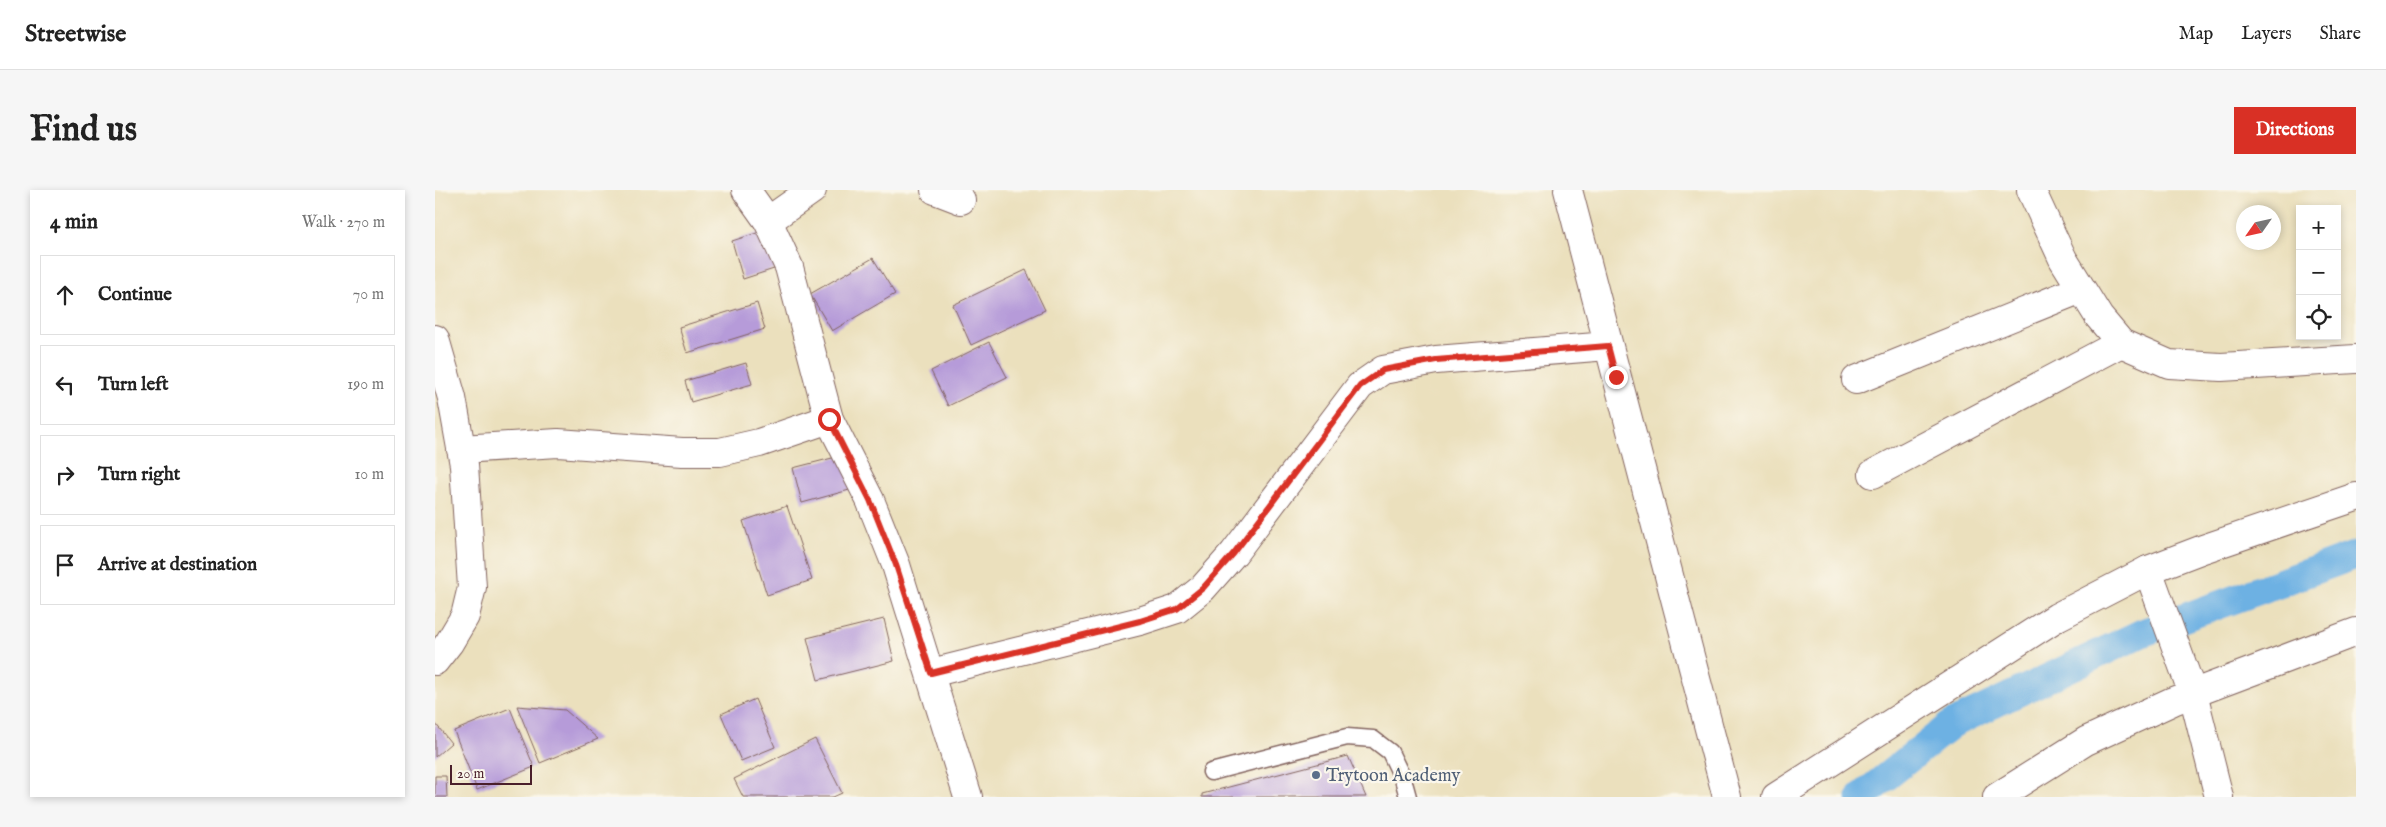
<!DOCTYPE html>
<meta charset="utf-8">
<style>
body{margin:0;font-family:"IM FELL English",serif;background:#f6f6f6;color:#222}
.controls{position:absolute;right:15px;top:15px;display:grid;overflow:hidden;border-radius:0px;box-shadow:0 2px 8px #0003}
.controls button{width:45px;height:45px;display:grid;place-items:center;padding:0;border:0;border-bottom:1px solid #e0e0e0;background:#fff;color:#222;font:25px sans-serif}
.compass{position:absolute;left:1801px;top:15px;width:45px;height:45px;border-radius:50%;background:#fff;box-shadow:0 2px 8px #0003;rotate:236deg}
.scale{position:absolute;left:15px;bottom:12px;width:82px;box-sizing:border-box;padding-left:5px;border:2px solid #4a1f2b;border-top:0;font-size:14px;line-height:18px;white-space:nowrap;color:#4a1f2b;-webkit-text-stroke:4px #fbf7ec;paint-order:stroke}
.stop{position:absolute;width:15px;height:15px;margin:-11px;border:4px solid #d93025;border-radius:50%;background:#fff}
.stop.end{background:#d93025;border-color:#fff;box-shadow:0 1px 5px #0008}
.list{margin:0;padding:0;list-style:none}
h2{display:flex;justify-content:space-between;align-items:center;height:65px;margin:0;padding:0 20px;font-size:21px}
h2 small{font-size:16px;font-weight:400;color:#767676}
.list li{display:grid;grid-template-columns:32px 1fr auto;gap:15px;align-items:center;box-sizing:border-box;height:80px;margin:0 10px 10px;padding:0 10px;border:1px solid #e0e0e0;border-radius:0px}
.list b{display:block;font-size:19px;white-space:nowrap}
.list em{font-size:16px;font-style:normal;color:#767676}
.icon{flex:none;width:28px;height:28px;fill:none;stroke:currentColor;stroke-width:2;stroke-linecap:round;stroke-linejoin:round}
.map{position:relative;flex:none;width:1921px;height:607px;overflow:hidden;border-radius:0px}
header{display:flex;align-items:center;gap:30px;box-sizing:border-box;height:70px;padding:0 25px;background:#fff;border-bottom:1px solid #e0e0e0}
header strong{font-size:24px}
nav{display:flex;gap:28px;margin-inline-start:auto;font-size:18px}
.intro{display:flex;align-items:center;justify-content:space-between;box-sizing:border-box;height:120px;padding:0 30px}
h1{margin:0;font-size:35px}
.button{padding:12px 22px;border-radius:0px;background:#d93025;color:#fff;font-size:18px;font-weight:700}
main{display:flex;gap:30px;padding:0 30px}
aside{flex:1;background:#fff;border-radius:0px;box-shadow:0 2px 8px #0003}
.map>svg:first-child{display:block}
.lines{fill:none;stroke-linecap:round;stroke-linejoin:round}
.canal{stroke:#6db1e3;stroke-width:29}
.building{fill:#b69bd9}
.service-casing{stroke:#82635e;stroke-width:19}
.minor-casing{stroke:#82635e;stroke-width:30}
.tertiary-casing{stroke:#82635e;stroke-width:30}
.service{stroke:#fff;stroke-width:16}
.minor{stroke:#fff;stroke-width:28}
.tertiary{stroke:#fff;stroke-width:28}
.route{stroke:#d93025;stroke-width:6}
.service-dot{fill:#5c6f8a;stroke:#fbf7ec;stroke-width:2}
.labels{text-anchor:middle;stroke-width:4.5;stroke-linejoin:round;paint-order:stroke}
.service-label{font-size:18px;fill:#4e5e75;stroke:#fbf7ec;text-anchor:start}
</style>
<header>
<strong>Streetwise</strong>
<nav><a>Map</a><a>Layers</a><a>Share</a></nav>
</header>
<div class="intro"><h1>Find us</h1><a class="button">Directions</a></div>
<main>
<aside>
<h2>4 min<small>Walk · 270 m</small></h2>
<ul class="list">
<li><svg class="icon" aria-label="ahead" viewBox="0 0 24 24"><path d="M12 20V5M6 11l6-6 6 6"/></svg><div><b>Continue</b></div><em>70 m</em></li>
<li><svg class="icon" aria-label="left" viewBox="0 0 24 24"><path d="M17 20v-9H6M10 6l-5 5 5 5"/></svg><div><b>Turn left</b></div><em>190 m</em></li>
<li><svg class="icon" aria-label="right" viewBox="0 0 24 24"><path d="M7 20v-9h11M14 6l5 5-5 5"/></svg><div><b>Turn right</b></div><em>10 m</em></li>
<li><svg class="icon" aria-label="arrive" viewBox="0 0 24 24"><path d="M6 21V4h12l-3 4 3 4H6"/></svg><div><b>Arrive at destination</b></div></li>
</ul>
</aside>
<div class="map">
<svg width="1921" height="607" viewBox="0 0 1921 607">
<rect width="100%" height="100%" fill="#fbf7ec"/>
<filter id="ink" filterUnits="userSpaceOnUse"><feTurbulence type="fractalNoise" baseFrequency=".02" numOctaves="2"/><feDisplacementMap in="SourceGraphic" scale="10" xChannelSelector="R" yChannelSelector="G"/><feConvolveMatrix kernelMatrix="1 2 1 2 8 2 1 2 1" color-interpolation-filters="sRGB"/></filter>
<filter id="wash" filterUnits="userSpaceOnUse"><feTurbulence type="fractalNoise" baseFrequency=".0096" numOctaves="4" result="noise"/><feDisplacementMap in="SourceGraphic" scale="20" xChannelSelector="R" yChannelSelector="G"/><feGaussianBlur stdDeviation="1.12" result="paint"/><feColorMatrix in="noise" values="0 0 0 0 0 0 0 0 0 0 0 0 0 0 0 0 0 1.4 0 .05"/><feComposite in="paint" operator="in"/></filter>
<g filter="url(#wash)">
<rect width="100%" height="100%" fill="#ebe0bd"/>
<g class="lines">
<polyline class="canal" points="1426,607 1517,534 1707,443 1921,365"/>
</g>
<g id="blocks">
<g class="building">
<polygon points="331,40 342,78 308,89 297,51"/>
<polygon points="438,68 460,104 397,141 375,104"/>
<polygon points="591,80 610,120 536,155 518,115"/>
<polygon points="322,113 330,139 252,163 244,137"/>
<polygon points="554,152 572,187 513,216 496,181"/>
<polygon points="311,173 317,194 256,212 250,191"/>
<polygon points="409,265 418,299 367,313 358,278"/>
<polygon points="352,316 377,390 332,405 308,331"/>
<polygon points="449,429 459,471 383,490 372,448"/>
<polygon points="320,509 340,557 306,571 286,524"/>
<polygon points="82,516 130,520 163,549 105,573"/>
<polygon points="75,518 99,577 42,600 19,541"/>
<polygon points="0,533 16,553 0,567"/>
<polygon points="380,549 407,603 398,607 308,607 299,589"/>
<polygon points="913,566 931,607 767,607 767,604"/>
<polygon points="0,586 11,586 12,607 0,607"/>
</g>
</g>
</g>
<g filter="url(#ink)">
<use href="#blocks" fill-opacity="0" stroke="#82635e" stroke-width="1"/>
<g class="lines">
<defs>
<polyline id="service" points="776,582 912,547 938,549 955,562 968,589 973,607"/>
<g id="minor">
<polyline points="311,0 333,31 354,77 394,229 435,310 461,375 533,607"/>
<polyline points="500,0 526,10"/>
<polyline points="1596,0 1628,69 1664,127 1686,153 1734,174 1786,177 1921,169"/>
<polyline points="333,31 377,0"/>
<polyline points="0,149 17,208 29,275 37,397 30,426 14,453 0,471"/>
<polyline points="1421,190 1646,99"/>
<polyline points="26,259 123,253 247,262 285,262 324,253 394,229"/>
<polyline points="1438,284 1686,153"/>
<polyline points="1713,380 1758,504 1784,607"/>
<polyline points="496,483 705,431 742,419 768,398 799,363 925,196 948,180 1001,170 1173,156"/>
</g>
<g id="tertiary">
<polyline points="1133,0 1292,607"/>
<polyline points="1341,607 1622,427 1713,380 1768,359 1921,307"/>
<polyline points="1562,607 1651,551 1738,511 1921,442"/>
</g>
</defs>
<use href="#service" class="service-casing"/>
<use href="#minor" class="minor-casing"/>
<use href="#tertiary" class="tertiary-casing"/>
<use href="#service" class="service"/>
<use href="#minor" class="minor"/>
<use href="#tertiary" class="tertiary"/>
</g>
</g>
<g class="lines" filter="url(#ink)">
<polyline class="route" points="394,229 435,310 461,375 496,483 705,431 742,419 768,398 799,363 925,196 948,180 1001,170 1173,156 1181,187"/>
</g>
<circle class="service-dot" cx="881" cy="585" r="5"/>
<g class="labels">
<g class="service-label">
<text x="891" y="591">Trytoon Academy</text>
</g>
</g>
</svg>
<div class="controls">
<button>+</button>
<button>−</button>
<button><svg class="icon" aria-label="locate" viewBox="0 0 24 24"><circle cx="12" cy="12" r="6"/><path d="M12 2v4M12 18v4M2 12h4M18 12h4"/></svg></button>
</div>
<svg class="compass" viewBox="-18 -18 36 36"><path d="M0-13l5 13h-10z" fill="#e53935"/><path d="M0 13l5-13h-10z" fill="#767676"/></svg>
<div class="scale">20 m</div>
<div class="stop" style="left:394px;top:229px"></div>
<div class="stop end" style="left:1181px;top:187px"></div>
</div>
</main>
